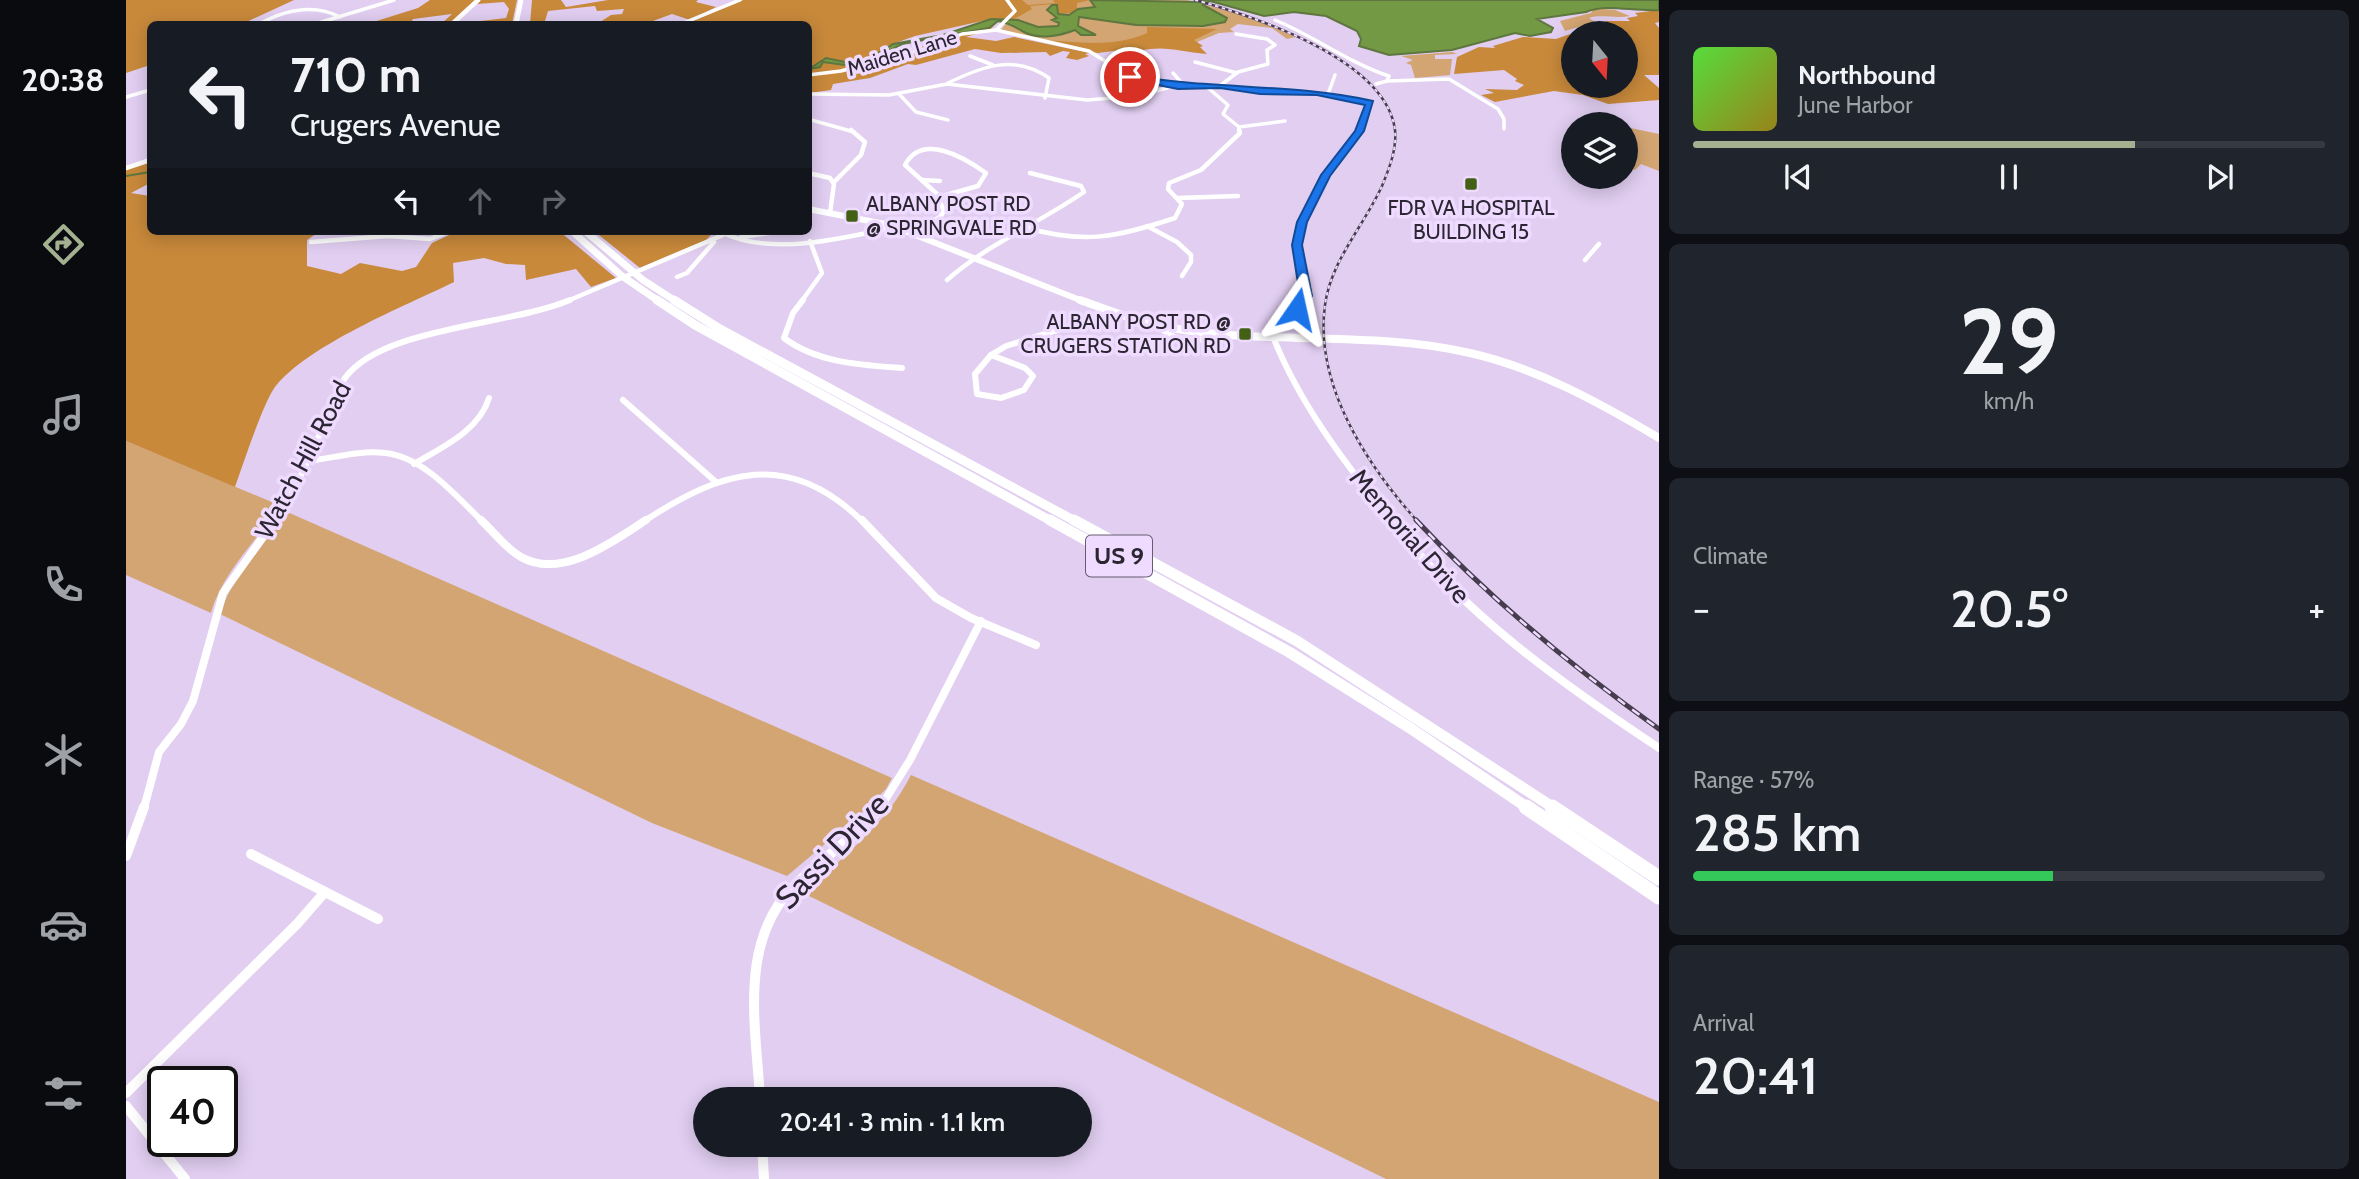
<!DOCTYPE html>
<meta charset="utf-8">
<style>
:root{--surface:#171b24;--page:#20242c;--text:#f1f3f6;--muted:#9ea1a6;--line:#363941;--accent:#a3b190}
body{margin:0;font-family:Cabin,sans-serif;background:var(--page);color:var(--text);height:100vh;display:flex;flex-direction:column;font-size:26px;white-space:nowrap}
*{box-sizing:border-box;margin:0}
p{font-size:23px;color:var(--muted)}
.icon{flex:none;width:38px;height:38px;fill:none;stroke:currentColor;stroke-width:2;stroke-linecap:round;stroke-linejoin:round}
.map{position:relative;flex:1;overflow:hidden}
.side{display:flex;flex-direction:column;gap:10px;padding:10px;background:#0d0f14;width:700px}
.side>*{flex:none}
.top-card{position:absolute;left:21px;top:21px;width:665px;height:214px;border-radius:10px;box-shadow:0 4px 18px #0003;background:#171b24;color:var(--text);overflow:hidden}
.needle{width:46px;rotate:162deg}
.buttons{position:absolute;left:1435px;top:21px;display:grid;gap:14px}
.buttons a{display:grid;place-items:center;width:77px;height:77px;border-radius:50%;background:var(--surface);box-shadow:0 4px 18px #0003;font-size:35px}
.speed{position:absolute;left:21px;top:1066px;display:flex;gap:14px;font-size:35px;font-weight:700;text-align:center}
.speed>*{display:grid;place-content:center;width:91px;height:91px;border-radius:50%;background:var(--surface);box-shadow:0 4px 18px #0003;line-height:1}
.speed .limit{border:4px solid #111;border-radius:10px;background:#fff;color:#111}
.pin{position:absolute;display:grid;place-items:center;width:60px;height:60px;color:#fff;margin:-30px;border:4px solid #fff;border-radius:50%;box-shadow:0 2px 7px #0007}
.me{position:absolute;width:77px;margin:-38px;rotate:11deg;stroke-linejoin:round;filter:drop-shadow(0 0 5px #0008)}
.turn{display:flex;align-items:center;gap:24px;height:147px;padding:0 28px;font-size:32px}
.turn .icon{width:91px;height:91px;stroke-width:2.5}
.turn b{display:block;font-size:49px;line-height:60px}
.lanes{display:flex;align-items:center;height:66px;padding:0 28px;background:#0003;justify-content:center;gap:35px;direction:ltr}
.lanes .off{opacity:.35}
.big{font-size:52px;font-weight:600;line-height:1.1}
.side .widget{flex:1;display:flex;flex-direction:column;justify-content:center;gap:10px;min-width:0;padding:0 24px;border-radius:10px;background:var(--page)}
.side .dial{align-items:center;gap:0}
.dial b{font-size:91px;line-height:1}
.song{display:flex;align-items:center;gap:21px}
.cover{width:84px;height:84px;border-radius:10px;background:linear-gradient(135deg,hsl(110 70% 55%),hsl(50 70% 35%))}
.played{height:7px;border-radius:4px;background:linear-gradient(90deg,var(--accent) 70%,var(--line) 70%)}
.keys{display:flex;justify-content:space-around;direction:ltr}
.heat{display:flex;justify-content:space-between;align-items:center;font-size:38px;direction:ltr}
.charge{height:10px;border-radius:5px;background:linear-gradient(90deg,#34c759 57%,var(--line) 0)}
.trip{position:absolute;left:567px;top:1087px;width:399px;height:70px;border-radius:35px;background:var(--surface);box-shadow:0 4px 18px #0003;font-weight:600;line-height:70px;text-align:center}
main{display:flex;flex:1;min-height:0}
.menu{display:flex;flex-direction:column;width:126px;justify-content:space-around;align-items:center;background:#090b0e;color:var(--muted)}
.menu .icon{width:49px;height:49px}
.menu .active{color:var(--accent)}
.menu b{font-size:32px;color:var(--text)}
.map>svg:first-child{display:block}
</style>
<main>
<nav class="menu">
<b>20:38</b>
<svg class="icon active" aria-label="directions" viewBox="0 0 24 24"><path d="M12 3l9 9-9 9-9-9zM9 14v-3h6M13 9l2 2-2 2"/></svg>
<svg class="icon" aria-label="music" viewBox="0 0 24 24"><path d="M9 18V5l10-2v13"/><circle cx="6" cy="18" r="3"/><circle cx="16" cy="16" r="3"/></svg>
<svg class="icon" aria-label="phone" viewBox="0 0 24 24"><path d="M5 4h4l2 5-3 2q2 4 5 5l2-3 5 2v4C11 20 4 13 5 4z"/></svg>
<svg class="icon" aria-label="climate" viewBox="0 0 24 24"><path d="M12 3v18M4 7l16 10M4 17L20 7"/></svg>
<svg class="icon" aria-label="car" viewBox="0 0 24 24"><path d="M5 17H2v-5l4-1 3-4h7l3 4 3 1v5h-3M9 17h6M6 11h13"/><circle cx="7" cy="17" r="2"/><circle cx="17" cy="17" r="2"/></svg>
<svg class="icon" aria-label="filters" viewBox="0 0 24 24"><path d="M4 7h16M4 17h16"/><circle cx="9" cy="7" r="2"/><circle cx="15" cy="17" r="2"/></svg>
</nav>
<div class="map">
<svg width="1533" height="1179" viewBox="0 0 1533 1179">
<rect width="100%" height="100%" fill="#e1cef1"/>
<!-- green -->
<g fill="#d3a572">
<path d="M882,0H1061L1121,16L1170,37L1161,39L1146,28L1112,24L1104,29L1108,32L1093,33L1071,42L1025,37L971,53L875,30L883,19Z"/>
<path d="M1468,8L1489,10L1504,16C1490,19 1476,14 1463,18L1469,22L1439,31L1434,21L1465,13Z"/>
<path d="M1326,52L1331,54L1309,55V59H1326L1324,75L1289,78L1285,65L1280,63L1287,60L1275,56Z"/>
<path d="M1500,127L1533,134V171L1515,164L1509,170L1500,167V156L1507,154L1500,146Z"/>
<path d="M0,441L153,505C131,542 97,571 85,613L0,575Z"/>
<path d="M159,511L766,778L760,789L738,811L661,876L526,823L94,614C106,574 140,548 159,511Z"/>
<path d="M785,775L1533,1102V1179H1260L679,894C720,852 757,829 785,775Z"/>
</g>
<!-- forest -->
<g fill="#c8893b" fill-rule="evenodd">
<path d="M0,0H168L116,24H24V65L0,73Z"/>
<path d="M304,0H350L324,24H315L326,14L287,19L284,24H287H241L292,8Z"/>
<path d="M355,0H391L386,24H329L380,18L383,9L378,2L351,4Z"/>
<path d="M406,0H435L440,7L482,0H572L570,2L590,7L564,20L546,14L527,21L531,24H439L474,22L485,15L496,14L498,9L471,11L469,6L422,11L419,21L426,24H404Z"/>
<path d="M617,0H896L902,5L929,3L927,0H964L951,3V12L932,14L928,4L904,6L906,9L888,19H865L789,36L761,46L754,52L763,58L872,21L865,29L840,37L870,41L888,37L964,53L959,54L963,56L951,60L940,58L944,52L937,51L924,56L920,52L875,53L849,49L790,65L782,64L744,78L707,84L705,90L683,93L682,24H560Z"/>
<path d="M1533,10V22L1529,23L1533,28V75H1518L1533,88V100L1482,104L1457,95L1428,91L1369,102L1355,95L1368,93L1359,89L1391,90L1398,85L1389,81L1391,79L1378,70L1328,74L1331,57L1353,47L1369,48L1367,46L1397,37L1430,39L1481,21H1504L1501,18L1512,16L1509,13ZM1447,33H1500V57L1508,60L1500,64V86H1447Z"/>
<path d="M1021,27L1091,29L1068,40L1077,46L1074,47L1081,54C1053,52 1040,45 1013,51L1010,54L1024,58V63L1019,64L1018,68L1005,67L1008,76L996,70L999,54L995,50L972,53L917,40C952,42 988,48 1021,33Z"/>
<path d="M24,161V183L5,193L24,196V231H194L181,240V266L215,274L234,263L276,271L290,267L306,243L332,231H433L490,278L465,287L450,269L400,280L399,265L380,264L358,258L327,263L328,282C279,306 182,345 149,387C137,403 117,465 109,487L0,441V169Z"/>
<path d="M468,231H588V232L580,240L514,268Z"/>
</g>
<!-- water -->
<path fill="#749944" stroke="#5e763f" stroke-width="2" d="M964,0L1071,2L1077,0H1533V10C1508,12 1480,3 1460,12L1411,19L1427,28L1425,32L1404,36L1389,33L1326,50L1263,55L1233,46L1235,39L1231,31L1200,16L1168,12L1138,16L1084,1L1077,5L1101,18L1099,22L1077,26L1010,25L953,17L952,26L970,35H955L949,30C934,36 913,40 898,32C888,27 884,23 872,21L863,28L776,44L745,61L719,65L697,62L694,67L683,69L700,58L719,62L741,60L767,44L817,35L865,19L892,20L912,27L932,26L933,23L926,20L931,18L921,10L926,5H931L932,14L943,15L952,9L969,7Z"/>
<g fill="none" stroke-linecap="round" stroke-linejoin="round">
<!-- stream -->
<path stroke="#5e763f" stroke-width="2" d="M0,176L24,172"/>
<!-- minor-far4 -->
<g stroke="#fff" stroke-width="3.5">
<path d="M1149,20C1188,36 1223,63 1263,76L1261,81L1250,84"/>
<path d="M133,24C159,10 187,3 214,17"/>
<path d="M189,24L268,0"/>
<path d="M555,24L614,0"/>
<path d="M870,30L889,11L881,0"/>
<path d="M844,56L867,65"/>
<path d="M1069,62L1111,73"/>
<path d="M1047,73L1054,81V87"/>
<path d="M682,75L715,71L802,48L836,34L870,30L963,51L1004,77L1020,82L1057,87L1094,86L1191,93L1243,103L1234,132"/>
<path d="M1261,81L1323,79L1372,109L1378,119V129"/>
<path d="M822,83C857,66 889,54 923,78L919,98"/>
<path d="M1095,85L1112,72L1142,64L1141,50L1149,45L1141,39L1110,34"/>
<path d="M1081,87L1102,105L1097,114L1113,127L1114,132"/>
<path d="M682,94L763,95L821,84L961,100L1012,96L1048,86"/>
<path d="M773,94L790,112L822,120"/>
<path d="M1202,94L1209,75"/>
<path d="M0,97L24,90"/>
<path d="M682,119L728,132"/>
<path d="M1113,127L1159,121"/>
</g>
<!-- minor-far3 -->
<g stroke="#fff" stroke-width="4.5">
<path d="M0,168L24,160"/>
<path d="M682,173L704,178L708,184L704,213"/>
<path d="M796,180L814,181"/>
<path d="M708,182L735,155L739,142L725,130"/>
<path d="M1052,198L1112,196"/>
<path d="M1021,226L1051,242L1065,255V262L1056,276"/>
<path d="M898,227C958,245 991,237 1049,218L1056,204L1042,189L1043,183L1075,170L1114,133L1113,130"/>
<path d="M595,232C645,257 717,238 769,227"/>
<path d="M786,233L814,217L818,211L811,194L779,165C796,132 839,158 860,173L852,186L813,197"/>
<path d="M615,237L656,231"/>
<path d="M185,242L262,236L304,239L325,231"/>
<path d="M1459,260L1473,244"/>
<path d="M551,277L561,273L588,242"/>
<path d="M821,280C862,244 913,223 958,192L955,186L904,173"/>
<path d="M439,302L597,235"/>
<path d="M675,302L696,273L684,241"/>
<path d="M1176,302L1180,296C1177,280 1170,259 1172,242C1177,197 1213,167 1235,130"/>
</g>
<!-- minor-far2 -->
<g stroke="#fff" stroke-width="6">
<path d="M677,300L667,313L658,338C691,363 736,365 776,368"/>
<path d="M1177,300L1171,309L1144,329C1171,401 1218,462 1266,522"/>
<path d="M1031,325C1049,343 1073,343 1096,334"/>
<path d="M865,355L899,368L907,376L898,390L875,398L851,394L849,374Z"/>
<path d="M865,355L880,346L987,313"/>
<path d="M497,400L590,482"/>
<path d="M182,461C207,458 234,450 259,453C298,457 330,496 357,522"/>
<path d="M288,464C316,447 353,431 363,398"/>
<path d="M148,522C169,492 184,456 199,422C205,408 210,390 219,378C256,327 382,326 444,300"/>
<path d="M517,522C595,470 663,448 737,522"/>
</g>
<!-- minor-far1 -->
<g stroke="#fff" stroke-width="8">
<path d="M355,520C368,532 380,549 395,557C435,580 487,542 520,520"/>
<path d="M736,520L810,598L845,618L910,645"/>
<path d="M1264,520C1340,615 1433,682 1533,748"/>
<path d="M18,808L33,752L55,724L67,701L97,593L149,520"/>
<path d="M754,808L784,760L855,621"/>
</g>
<!-- minor -->
<g stroke="#fff" stroke-width="10">
<path d="M125,854L252,919"/>
<path d="M0,856L18,807"/>
<path d="M0,1093L171,924L199,892"/>
<path d="M634,1099C630,1025 611,938 672,882C699,856 731,836 755,807"/>
<path d="M0,1106L59,1179"/>
<path d="M636,1144L638,1179"/>
</g>
<!-- major-far2 -->
<path stroke="#fff" stroke-width="4.5" d="M326,24L352,0"/>
<!-- major-far1 -->
<path stroke="#fff" stroke-width="6" d="M682,209L764,225L959,302"/>
<!-- major -->
<path stroke="#fff" stroke-width="8" d="M954,300C979,309 1004,319 1030,325C1133,347 1242,329 1344,353C1411,368 1474,403 1533,438"/>
<!-- highway-far4 -->
<path stroke="#fff" stroke-width="5" d="M390,24L395,0"/>
<!-- highway-far3 -->
<g stroke="#fff" stroke-width="7">
<path d="M446,231L496,276L534,302"/>
<path d="M459,231L517,280L551,302"/>
</g>
<!-- highway-far2 -->
<g stroke="#fff" stroke-width="9">
<path d="M531,300L569,325L927,522"/>
<path d="M548,300L594,329L951,522"/>
</g>
<!-- highway-far1 -->
<g stroke="#fff" stroke-width="11">
<path d="M924,520L1163,652L1284,728L1402,808"/>
<path d="M948,520L1171,641L1428,808"/>
</g>
<!-- highway -->
<g stroke="#fff" stroke-width="15">
<path d="M1400,807L1533,897"/>
<path d="M1426,807L1533,878"/>
</g>
<!-- rail-far1 casing -->
<g stroke="#463d4e" stroke-width="2.5">
<path id="rail-far1" d="M1069,0C1127,16 1260,59 1269,130C1271,149 1263,169 1256,186C1238,226 1205,260 1199,305C1188,385 1241,465 1292,522"/>
</g>
<!-- rail casing -->
<g stroke="#463d4e" stroke-width="5">
<path id="rail" d="M1290,520C1364,599 1445,666 1533,729"/>
</g>
<!-- rail-far1 -->
<use href="#rail-far1" stroke="#eedbff" stroke-width="2" stroke-dasharray="3.5" stroke-linecap="butt"/>
<!-- rail -->
<use href="#rail" stroke="#eedbff" stroke-width="2.5" stroke-dasharray="9" stroke-linecap="butt"/>
</g>
<!-- route -->
<path fill="#1a73e8" stroke="#114b97" stroke-width="2" d="M1004,75C1085,90 1167,83 1247,101L1238,131L1204,176L1181,222L1176,245L1186,296L1175,312L1165,309L1174,296L1166,245L1171,222L1195,175L1229,131L1239,105L1191,95L1134,94L1094,88L1052,89L1001,79Z"/>
<!-- markers -->
<g fill="#436114" stroke="#eedbff" stroke-width="2.5">
<rect x="1338" y="177" width="14" height="14" rx="3.5"/>
<rect x="719" y="209" width="14" height="14" rx="3.5"/>
<rect x="1112" y="327" width="14" height="14" rx="3.5"/>
</g>
<g text-anchor="middle" stroke-width="7" stroke-linejoin="round" paint-order="stroke">
<!-- far-street labels -->
<g font-size="21" fill="#2c2532" stroke="#eedbff">
<text transform="translate(776 53) rotate(-17)" y="7">Maiden Lane</text>
</g>
<!-- far-poi labels -->
<g font-size="21" fill="#2c2532" stroke="#eedbff" text-anchor="start">
<text x="740" y="211">ALBANY POST RD<tspan x="740" dy="24">@ SPRINGVALE RD</tspan></text>
<text x="1345" y="215" text-anchor="middle">FDR VA HOSPITAL<tspan x="1345" dy="24">BUILDING 15</tspan></text>
<text x="1105" y="329" text-anchor="end">ALBANY POST RD @<tspan x="1105" dy="24">CRUGERS STATION RD</tspan></text>
</g>
<!-- shield labels -->
<rect fill="#eedbff" stroke="#665c70" stroke-width="2" x="960" y="535.5" width="66" height="41" rx="5"/>
<g font-size="24" font-weight="bold" fill="#2c2532">
<text x="993" y="564">US 9</text>
</g>
<!-- street labels -->
<g font-size="26" fill="#2c2532" stroke="#eedbff">
<text transform="translate(177 460) rotate(-62)" y="9">Watch Hill Road</text>
<text transform="translate(1284 536) rotate(49)" y="9">Memorial Drive</text>
</g>
<!-- near-street labels -->
<g font-size="32" fill="#2c2532" stroke="#eedbff">
<text transform="translate(706 851) rotate(-46)" y="11">Sassi Drive</text>
</g>
</g>
</svg>
<div class="buttons">
<a><svg class="needle" viewBox="-14 -14 28 28"><path d="M0-13l5 13h-10z" fill="#e53935"/><path d="M0 13l5-13h-10z" fill="#9ea1a6"/></svg></a>
<a><svg class="icon" aria-label="layers" viewBox="0 0 24 24"><path d="M12 4l9 5-9 5-9-5zM3 14l9 5 9-5"/></svg></a>
</div>
<div class="speed"><div class="limit">40</div></div>
<div class="pin" style="left:1004px;top:77px;background:#d93025"><svg class="icon" aria-label="arrive" viewBox="0 0 24 24"><path d="M6 21V4h12l-3 4 3 4H6"/></svg></div>
<svg class="me" style="left:1171px;top:309px" viewBox="-20 -20 40 40"><path d="M0-17L14 15 0 8-14 15z" fill="#1a73e8" stroke="#fff" stroke-width="4"/></svg>
<div class="trip">20:41 · 3 min · 1.1 km</div>
<div class="top-card">
<div class="turn"><svg class="icon" aria-label="left" viewBox="0 0 24 24"><path d="M17 20v-9H6M10 6l-5 5 5 5"/></svg><div><b>710 m</b>Crugers Avenue</div></div>
<div class="lanes"><svg class="icon" aria-label="left" viewBox="0 0 24 24"><path d="M17 20v-9H6M10 6l-5 5 5 5"/></svg><svg class="icon off" aria-label="ahead" viewBox="0 0 24 24"><path d="M12 20V5M6 11l6-6 6 6"/></svg><svg class="icon off" aria-label="right" viewBox="0 0 24 24"><path d="M7 20v-9h11M14 6l5 5-5 5"/></svg></div>
</div>
</div>
<section class="side">
<div class="widget">
<div class="song"><i class="cover"></i><div><b>Northbound</b><p>June Harbor</p></div></div>
<div class="played"></div>
<div class="keys"><svg class="icon" aria-label="previous" viewBox="0 0 24 24"><path d="M18 5L8 12l10 7zM5 5v14"/></svg><svg class="icon" aria-label="pause" viewBox="0 0 24 24"><path d="M8 5v14M16 5v14"/></svg><svg class="icon" aria-label="next" viewBox="0 0 24 24"><path d="M6 5l10 7-10 7zM19 5v14"/></svg></div>
</div>
<div class="widget dial"><b>29</b><p>km/h</p></div>
<div class="widget"><p>Climate</p>
<div class="heat"><a>−</a><b class="big">20.5°</b><a>+</a></div>
</div>
<div class="widget"><p>Range · 57%</p><b class="big">285 km</b><div class="charge"></div></div>
<div class="widget"><p>Arrival</p><b class="big">20:41</b></div>
</section>
</main>
